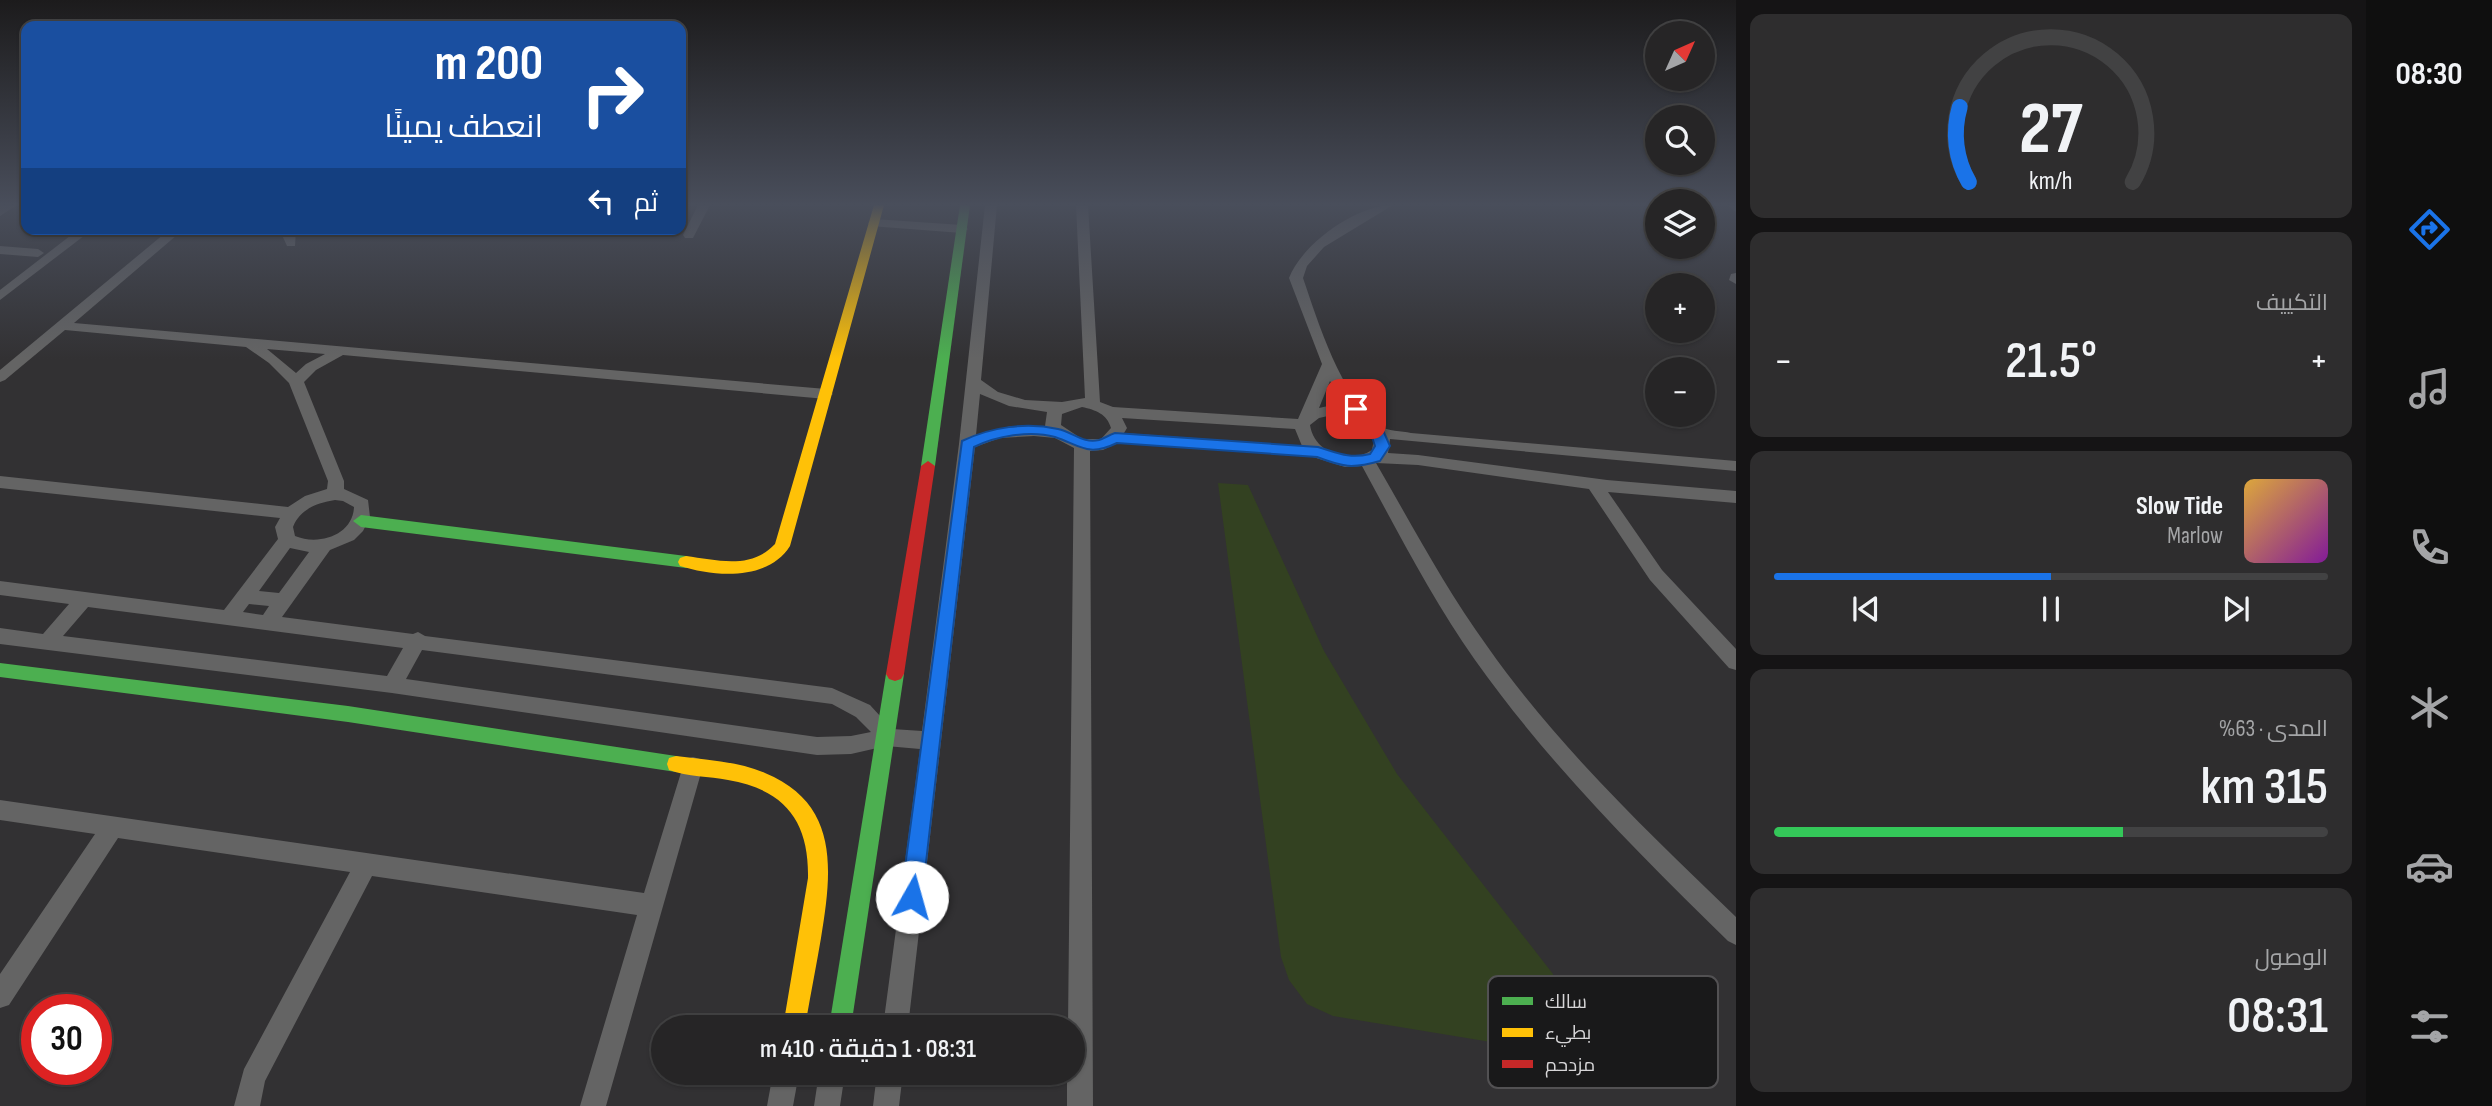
<!DOCTYPE html>
<html lang="ar">
<meta charset="utf-8">
<style>
:root{--surface:#262526;--page:#2e2d2e;--text:#f1f3f6;--muted:#a4a5a7;--line:#424243;--accent:#1a73e8}
body{margin:0;font-family:"Sofia Sans Condensed",Cairo,sans-serif;background:var(--page);color:var(--text);direction:rtl;height:100vh;display:flex;flex-direction:column;font-size:26px;white-space:nowrap}
*{box-sizing:border-box;margin:0}
p{font-size:23px;color:var(--muted)}
.icon{flex:none;width:38px;height:38px;fill:none;stroke:currentColor;stroke-width:2;stroke-linecap:round;stroke-linejoin:round}
.map{position:relative;flex:1;overflow:hidden;direction:ltr}
.panel{display:flex;flex-direction:column;gap:14px;padding:14px;background:#151415;width:630px}
.panel>*{flex:none}
.guide{position:absolute;left:21px;top:21px;width:665px;height:214px;border-radius:14px;box-shadow:0 2px 5px #0004,0 0 0 2px var(--line);direction:rtl;background:#1a4fa0;color:#fff;overflow:hidden}
.needle{width:46px;rotate:45deg}
.buttons{position:absolute;left:1645px;top:21px;display:grid;gap:14px}
.buttons a{display:grid;place-items:center;width:70px;height:70px;border-radius:50%;background:var(--surface);box-shadow:0 2px 5px #0004,0 0 0 2px var(--line);font-size:35px}
.speed{position:absolute;left:21px;top:994px;display:flex;gap:14px;font-size:35px;font-weight:700;text-align:center}
.speed>*{display:grid;place-content:center;width:91px;height:91px;border-radius:50%;background:var(--surface);box-shadow:0 2px 5px #0004,0 0 0 2px var(--line);line-height:1}
.speed .limit{border:10px solid #d22;background:#fff;color:#111}
.pin{position:absolute;display:grid;place-items:center;width:60px;height:60px;color:#fff;margin:-30px;border-radius:14px;box-shadow:0 4px 10px #0006}
.me{position:absolute;width:77px;margin:-38px;rotate:7deg;stroke-linejoin:round;filter:drop-shadow(0 0 5px #0008)}
.turn{display:flex;align-items:center;gap:24px;height:147px;padding:0 28px;font-size:32px}
.turn .icon{width:91px;height:91px;stroke-width:2.5}
.turn b{display:block;font-size:49px;line-height:60px}
.then{display:flex;align-items:center;height:66px;padding:0 28px;background:#0003;gap:14px;font-size:26px}
.big{font-size:52px;font-weight:600;line-height:1.1}
.panel .card{flex:1;display:flex;flex-direction:column;justify-content:center;gap:10px;min-width:0;padding:0 24px;border-radius:14px;background:var(--page)}
.panel .dial{align-items:center;gap:0}
.dial svg{height:182px;overflow:visible;fill:none;stroke:var(--line);stroke-width:7;stroke-linecap:round;text-anchor:middle}
.dial text{fill:var(--text);stroke:none}
.song{display:flex;align-items:center;gap:21px}
.cover{width:84px;height:84px;border-radius:10px;background:linear-gradient(135deg,hsl(40 70% 55%),hsl(290 70% 35%))}
.played{height:7px;border-radius:4px;background:linear-gradient(90deg,var(--accent) 50%,var(--line) 50%)}
.keys{display:flex;justify-content:space-around;direction:ltr}
.heat{display:flex;justify-content:space-between;align-items:center;font-size:38px;direction:ltr}
.charge{height:10px;border-radius:5px;background:linear-gradient(90deg,#34c759 63%,var(--line) 0)}
.trip{position:absolute;left:651px;top:1015px;width:434px;height:70px;border-radius:35px;background:var(--surface);box-shadow:0 2px 5px #0004,0 0 0 2px var(--line);font-weight:600;line-height:70px;text-align:center;direction:rtl}
main{display:flex;flex:1;min-height:0}
.menu{display:flex;flex-direction:column;width:126px;justify-content:space-around;align-items:center;background:#0f0f0f;color:var(--muted)}
.menu .icon{width:49px;height:49px}
.menu .on{color:var(--accent)}
.menu b{font-size:32px;color:var(--text)}
.map>svg:first-child{display:block}
</style>
<main>
<nav class="menu">
<b>08:30</b>
<svg class="icon on" aria-label="directions" viewBox="0 0 24 24"><path d="M12 3l9 9-9 9-9-9zM9 14v-3h6M13 9l2 2-2 2"/></svg>
<svg class="icon" aria-label="music" viewBox="0 0 24 24"><path d="M9 18V5l10-2v13"/><circle cx="6" cy="18" r="3"/><circle cx="16" cy="16" r="3"/></svg>
<svg class="icon" aria-label="phone" viewBox="0 0 24 24"><path d="M5 4h4l2 5-3 2q2 4 5 5l2-3 5 2v4C11 20 4 13 5 4z"/></svg>
<svg class="icon" aria-label="climate" viewBox="0 0 24 24"><path d="M12 3v18M4 7l16 10M4 17L20 7"/></svg>
<svg class="icon" aria-label="car" viewBox="0 0 24 24"><path d="M5 17H2v-5l4-1 3-4h7l3 4 3 1v5h-3M9 17h6M6 11h13"/><circle cx="7" cy="17" r="2"/><circle cx="17" cy="17" r="2"/></svg>
<svg class="icon" aria-label="filters" viewBox="0 0 24 24"><path d="M4 7h16M4 17h16"/><circle cx="9" cy="7" r="2"/><circle cx="15" cy="17" r="2"/></svg>
</nav>
<section class="panel">
<div class="card dial"><svg viewBox="0 0 100 80">
<path d="M14 69A42 42 0 1 1 86 69"/>
<path d="M14 69A42 42 0 0 1 10 36" stroke="#1a73e8"/>
<text x="50" y="56" font-size="32" font-weight="700">27</text>
<text x="50" y="72" font-size="11">km/h</text>
</svg></div>
<div class="card"><p>التكييف</p>
<div class="heat"><a>−</a><b class="big">21.5°</b><a>+</a></div>
</div>
<div class="card">
<div class="song"><i class="cover"></i><div><b>Slow Tide</b><p>Marlow</p></div></div>
<div class="played"></div>
<div class="keys"><svg class="icon" aria-label="previous" viewBox="0 0 24 24"><path d="M18 5L8 12l10 7zM5 5v14"/></svg><svg class="icon" aria-label="pause" viewBox="0 0 24 24"><path d="M8 5v14M16 5v14"/></svg><svg class="icon" aria-label="next" viewBox="0 0 24 24"><path d="M6 5l10 7-10 7zM19 5v14"/></svg></div>
</div>
<div class="card"><p>المدى · 63%</p><b class="big">315 km</b><div class="charge"></div></div>
<div class="card"><p>الوصول</p><b class="big">08:31</b></div>
</section>
<div class="map">
<svg width="1736" height="1106" viewBox="0 0 1736 1106">
<rect width="100%" height="100%" fill="#323133"/>
<!-- green -->
<path fill="#334121" d="M1218,483L1248,485L1324,651L1397,774L1553,974L1554,1006L1545,1024L1532,1040L1503,1044L1333,1016L1307,1004L1289,980L1281,957Z"/>
<g fill="none" stroke-linecap="round" stroke-linejoin="round">
<!-- street -->
<g fill="#646464" fill-rule="evenodd">
<path d="M3,205H17L0,216V207Z"/>
<path d="M698,205H710L693,238H685L683,235Z"/>
<path d="M985,205H997L981,380L998,392L1025,400L1062,402L1085,398L1076,205H1088L1100,402L1113,407L1298,419L1322,364L1289,278C1302,244 1356,205 1393,205L1324,247L1307,266L1303,278C1318,322 1341,397 1380,426C1387,431 1402,431 1411,433L1736,461V471L1390,439L1388,453L1418,455L1607,480L1736,491V503L1608,492L1662,570L1736,649V670L1729,668L1650,580L1589,489L1418,465L1376,463C1412,525 1445,588 1487,646C1557,746 1648,832 1736,917V945L1728,941C1638,853 1548,763 1475,660C1432,599 1398,532 1362,466L1345,467L1313,457L1117,443L1103,450L1090,451L1093,1106H1067V1073H1073V1027H1068L1074,448L1055,438L1034,436L1000,438L975,447L908,1027H883L920,749L886,746L851,754L817,755L392,693L0,644V628L43,634L69,604L0,595V581L224,610L278,539L275,527L280,518L0,488V476L288,507L305,496L327,489L328,481L289,383L269,363L246,347L65,330L5,380L0,382V370L170,229H184L74,323L826,389L833,394L826,399L343,355L316,370L304,382L344,481V489L368,500L370,517L363,531L354,540L330,550L282,617L413,634L418,632L425,636L832,688L870,705L892,729L922,731L959,444ZM267,349L325,354L306,364L296,373ZM1330,381L1349,410L1328,406L1319,408ZM980,394L1009,406L1047,412L1045,426H1011L976,435ZM1082,407C1096,410 1107,414 1111,428L1101,439H1082L1061,425L1062,414ZM1328,416C1347,418 1362,424 1374,439L1372,450C1349,465 1314,453 1310,425L1319,418ZM1122,418L1295,429L1302,446L1124,433L1127,428ZM335,500L343,501L354,507C353,535 319,546 295,536L293,527C300,509 317,503 335,500ZM290,548L309,552L279,593L259,591ZM249,604L269,606L263,615L243,612ZM88,607L403,648L387,676L63,636ZM422,650L832,704L856,717L871,732L851,736L817,737L406,679Z"/>
<path d="M1727,205H1736V212Z"/>
<path d="M874,219L962,225L968,229L962,233L870,226L868,223Z"/>
<path d="M79,229H93L0,300V290Z"/>
<path d="M284,229H296L295,246H287L282,235Z"/>
<path d="M0,246L38,249L44,253L38,257L0,254Z"/>
<path d="M1736,273V284L1729,280L1731,274Z"/>
<path d="M693,757L700,759L703,766L606,1106H580L637,915L372,876L265,1081L260,1106H234L244,1069L350,872L118,838L9,1005L0,1008V974L95,834L0,820V800L644,893L683,766L686,759Z"/>
<path d="M773,1073H799L793,1106H767Z"/>
<path d="M819,1073H845L840,1106H814Z"/>
<path d="M877,1073H903L899,1106H873Z"/>
</g>
<!-- fast -->
<g fill="#4caf50" fill-rule="evenodd">
<path d="M960,205H970L935,466L928,471L921,466Z"/>
<path d="M361,515L686,556L692,558L694,562L692,566L686,568L361,527L353,521Z"/>
<path d="M0,663L348,706L676,756L683,758L685,764L683,770L676,772L348,722L0,677Z"/>
<path d="M895,667L901,669L904,674L851,1027H829L886,674L889,669Z"/>
</g>
<!-- slow -->
<g fill="#ffc107" fill-rule="evenodd">
<path d="M874,205H884L790,546C768,581 715,577 680,566L678,562L680,558L686,556C717,560 751,570 775,544Z"/>
<path d="M676,756C706,760 737,761 765,773C840,804 832,871 821,938C816,968 810,997 805,1027H783L808,878C809,822 786,790 728,780C709,776 688,777 669,770L667,764L669,758Z"/>
</g>
<!-- jam -->
<path fill="#c62828" fill-rule="evenodd" d="M928,461L935,466L904,674L901,679L895,681L889,679L886,674L921,466Z"/>
</g>
<!-- sky -->
<linearGradient id="sky" x2="0" y2="1"><stop stop-color="#1c1b1c"/><stop offset="0.57" stop-color="#494e5b"/><stop offset="1" stop-color="#494e5b" stop-opacity="0"/></linearGradient>
<rect width="1736" height="359" fill="url(#sky)"/>
<!-- route -->
<path fill="#1a73e8" stroke="#114b97" stroke-width="2" d="M1356,405L1361,406L1382,428L1390,446L1380,461C1352,469 1343,467 1317,457L1117,443C1088,457 1081,446 1055,437C1030,430 996,436 974,447L922,897L919,905L912,908L904,905L901,897L962,441C991,427 1026,422 1058,429C1073,432 1083,444 1099,440C1105,438 1109,435 1115,433L1318,447C1338,453 1349,459 1370,454L1375,446L1371,434L1349,409Z"/>
<!-- legend -->
<rect x="1488" y="976" width="230" height="112" rx="10" fill="#19191a" stroke="#525153" stroke-width="2"/>
<rect x="1502" y="997" width="31" height="8" fill="#4caf50"/>
<rect x="1502" y="1028" width="31" height="9" fill="#ffc107"/>
<rect x="1502" y="1060" width="31" height="8" fill="#c62828"/>
<g font-size="19" fill="#d6d5d7">
<text x="1545" y="1008">سالك</text>
<text x="1545" y="1039">بطيء</text>
<text x="1545" y="1071">مزدحم</text>
</g>
</svg>
<div class="buttons">
<a><svg class="needle" viewBox="-14 -14 28 28"><path d="M0-13l5 13h-10z" fill="#e53935"/><path d="M0 13l5-13h-10z" fill="#a4a5a7"/></svg></a>
<a><svg class="icon" aria-label="search" viewBox="0 0 24 24"><circle cx="10" cy="10" r="6"/><path d="M15 15l6 6"/></svg></a>
<a><svg class="icon" aria-label="layers" viewBox="0 0 24 24"><path d="M12 4l9 5-9 5-9-5zM3 14l9 5 9-5"/></svg></a>
<a>+</a>
<a>−</a>
</div>
<div class="speed"><div class="limit">30</div></div>
<div class="pin" style="left:1356px;top:409px;background:#d93025"><svg class="icon" aria-label="arrive" viewBox="0 0 24 24"><path d="M6 21V4h12l-3 4 3 4H6"/></svg></div>
<svg class="me" style="left:912px;top:897px" viewBox="-20 -20 40 40"><circle r="19" fill="#fff"/><path d="M0-13L10 11 0 6-10 11z" fill="#1a73e8"/></svg>
<div class="trip">08:31 · 1 دقيقة · 410 m</div>
<div class="guide">
<div class="turn"><svg class="icon" aria-label="right" viewBox="0 0 24 24"><path d="M7 20v-9h11M14 6l5 5-5 5"/></svg><div><b>200 m</b>انعطف يمينًا</div></div>
<div class="then">ثم<svg class="icon" aria-label="left" viewBox="0 0 24 24"><path d="M17 20v-9H6M10 6l-5 5 5 5"/></svg></div>
</div>
</div>
</main>
